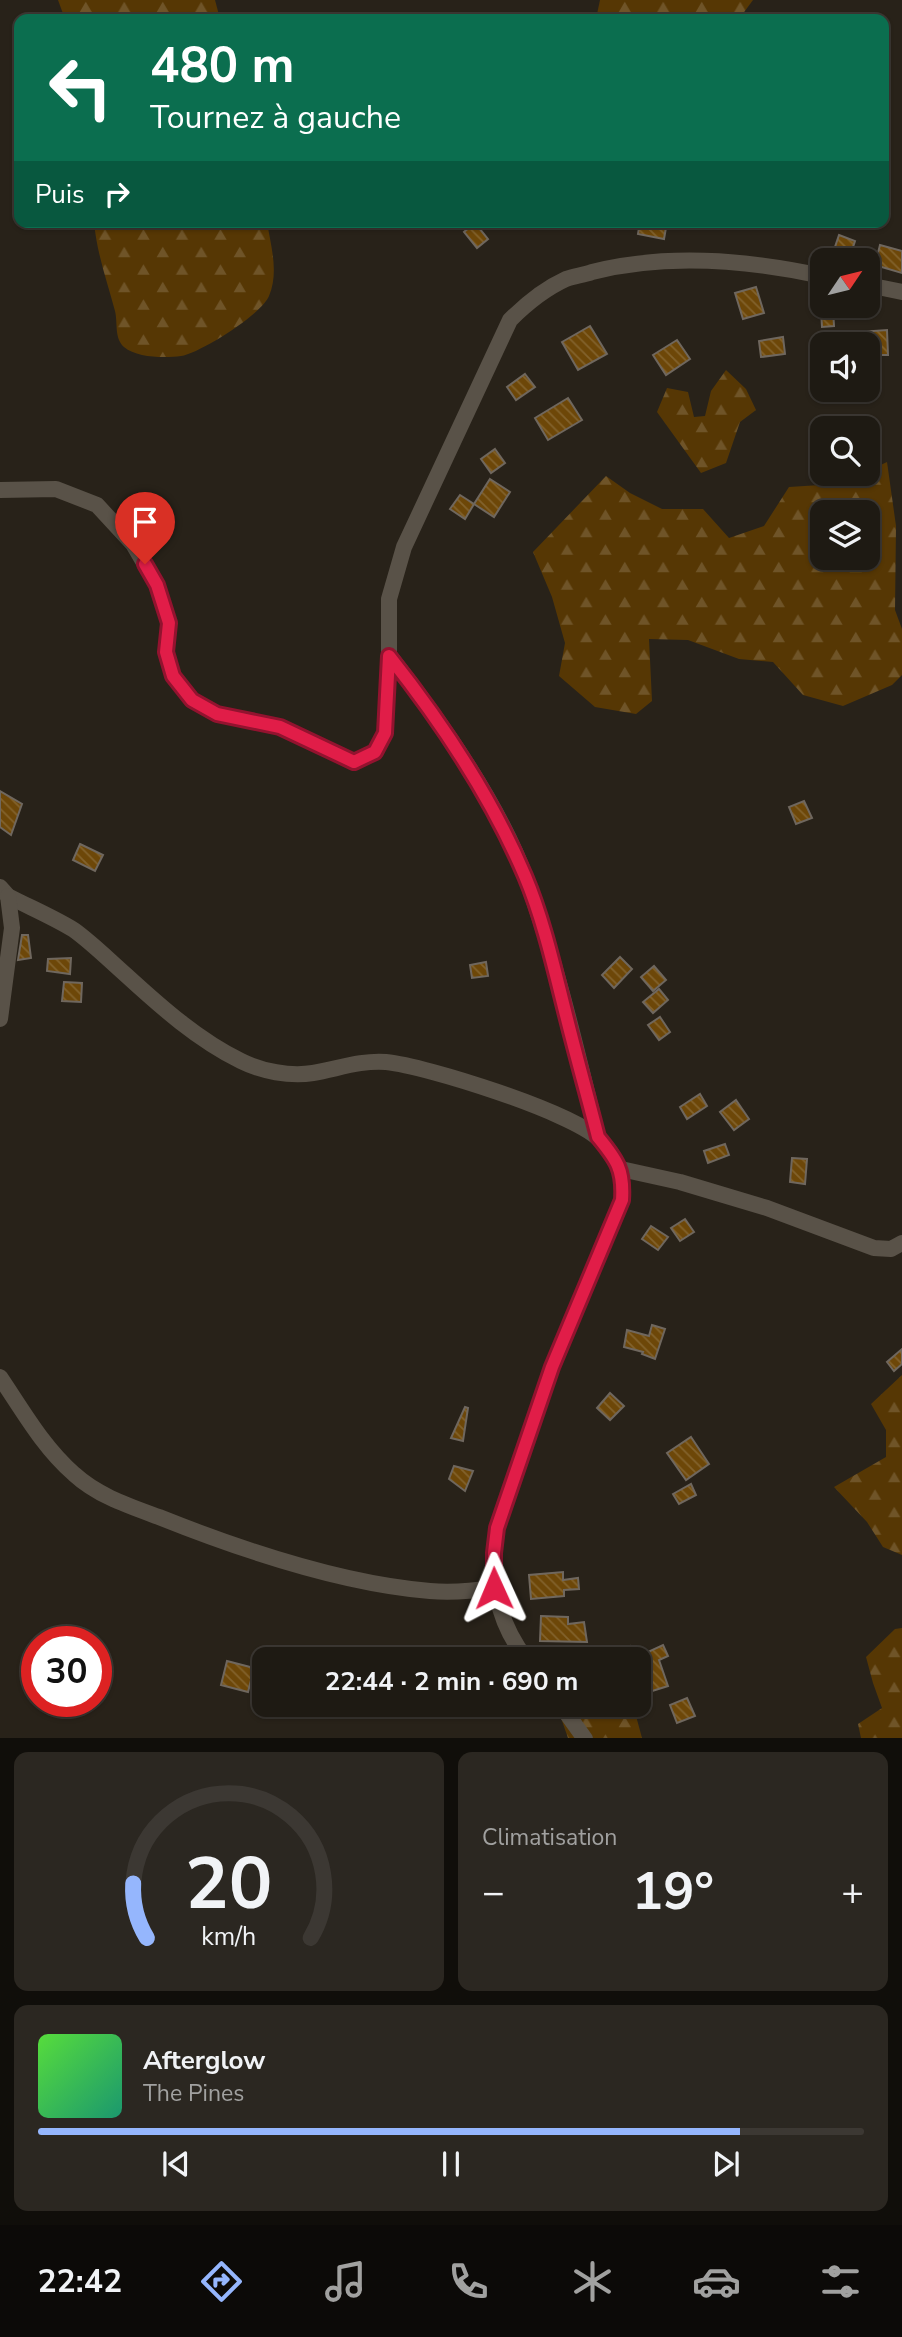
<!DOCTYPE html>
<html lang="fr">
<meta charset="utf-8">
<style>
:root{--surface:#1e1a13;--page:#2b2721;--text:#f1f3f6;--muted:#a1a1a0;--line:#3c3833;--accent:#95b6fd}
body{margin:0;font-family:"Nunito Sans",sans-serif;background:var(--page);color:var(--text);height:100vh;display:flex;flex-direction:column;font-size:26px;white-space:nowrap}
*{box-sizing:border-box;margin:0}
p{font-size:23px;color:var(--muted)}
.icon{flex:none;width:38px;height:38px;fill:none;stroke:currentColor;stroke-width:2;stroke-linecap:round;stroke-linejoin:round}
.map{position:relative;height:1738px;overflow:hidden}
.sheet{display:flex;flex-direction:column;gap:14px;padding:14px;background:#100e0a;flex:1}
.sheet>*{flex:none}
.top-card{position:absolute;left:14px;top:14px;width:875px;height:214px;border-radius:14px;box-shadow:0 2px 5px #0004,0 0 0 2px var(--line);background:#0b6e4f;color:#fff;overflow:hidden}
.needle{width:46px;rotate:55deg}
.tools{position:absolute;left:810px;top:248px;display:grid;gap:14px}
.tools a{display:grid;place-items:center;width:70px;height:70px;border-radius:14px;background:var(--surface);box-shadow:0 2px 5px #0004,0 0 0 2px var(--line);font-size:35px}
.speed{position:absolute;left:21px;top:1626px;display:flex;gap:14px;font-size:35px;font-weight:700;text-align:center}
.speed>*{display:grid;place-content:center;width:91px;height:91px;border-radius:50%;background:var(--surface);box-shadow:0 2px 5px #0004,0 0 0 2px var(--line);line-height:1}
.speed .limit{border:10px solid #d22;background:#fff;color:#111}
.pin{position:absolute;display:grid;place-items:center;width:60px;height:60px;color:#fff;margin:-72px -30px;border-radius:50% 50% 50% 0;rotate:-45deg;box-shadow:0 0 7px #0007}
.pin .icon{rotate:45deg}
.me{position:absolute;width:77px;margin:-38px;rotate:359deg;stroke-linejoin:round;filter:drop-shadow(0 0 5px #0008)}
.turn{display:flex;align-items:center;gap:24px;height:147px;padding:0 21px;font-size:32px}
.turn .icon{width:91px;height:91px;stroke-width:2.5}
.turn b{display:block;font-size:49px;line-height:60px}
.then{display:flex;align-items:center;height:66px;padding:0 21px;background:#0003;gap:14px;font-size:26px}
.big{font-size:52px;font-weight:700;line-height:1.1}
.sheet .card{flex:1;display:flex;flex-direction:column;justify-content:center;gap:10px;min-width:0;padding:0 24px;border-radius:14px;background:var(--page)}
.sheet .dial{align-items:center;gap:0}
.dial svg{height:182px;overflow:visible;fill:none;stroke:var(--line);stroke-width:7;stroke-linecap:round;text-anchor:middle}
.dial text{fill:var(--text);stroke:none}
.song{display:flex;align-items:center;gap:21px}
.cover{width:84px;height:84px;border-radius:10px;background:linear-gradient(135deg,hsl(110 70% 55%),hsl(160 70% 35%))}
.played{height:7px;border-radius:4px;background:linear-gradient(90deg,var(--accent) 85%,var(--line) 85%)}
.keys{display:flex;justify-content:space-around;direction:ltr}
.heat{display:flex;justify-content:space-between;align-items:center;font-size:38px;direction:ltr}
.sheet .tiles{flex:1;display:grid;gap:14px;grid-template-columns:1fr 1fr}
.card:last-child{grid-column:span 2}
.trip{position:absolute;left:252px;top:1647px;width:399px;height:70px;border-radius:14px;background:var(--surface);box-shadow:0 2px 5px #0004,0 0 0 2px var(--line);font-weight:700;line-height:70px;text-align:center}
.tabs{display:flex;height:112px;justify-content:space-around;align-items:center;background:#0c0a08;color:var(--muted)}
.tabs .icon{width:49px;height:49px}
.tabs .current{color:var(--accent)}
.tabs b{font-size:32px;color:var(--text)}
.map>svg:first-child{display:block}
</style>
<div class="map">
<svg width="902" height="1739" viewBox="0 0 902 1739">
<defs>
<pattern id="forest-firs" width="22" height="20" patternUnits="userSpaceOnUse" patternTransform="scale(1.75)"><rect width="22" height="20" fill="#563704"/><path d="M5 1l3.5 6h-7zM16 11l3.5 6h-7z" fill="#6f5428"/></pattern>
<pattern id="building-back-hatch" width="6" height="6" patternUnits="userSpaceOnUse" patternTransform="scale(1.75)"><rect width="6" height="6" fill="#6d4708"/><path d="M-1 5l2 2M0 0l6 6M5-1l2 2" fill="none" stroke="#82622c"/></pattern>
</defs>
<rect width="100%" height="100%" fill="#282219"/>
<!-- forest -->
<g fill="url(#forest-firs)" fill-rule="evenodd">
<path d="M58,0H215L220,19H65Z"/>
<path d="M600,0H753L739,19H596Z"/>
<path d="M94,222H267C271,247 279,272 269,296C262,314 200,353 181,356C165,358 137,358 124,347C114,338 118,323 115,311C107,281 97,254 94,222Z"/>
<path d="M726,370L746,389L756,410L740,422L726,463L701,473L657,412L667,388L688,392L694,417L705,416L711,391Z"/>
<path d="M887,462L896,526L895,610L902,629V675L892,685L843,706L803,695L773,662L739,659L688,640L649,639L652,701L636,714L595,707L559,676L565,643L552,597L533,552L606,476L630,493L662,509H703L729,538L764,526L789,487L836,484L860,474H868V471ZM822,513H868V558H822Z"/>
<path d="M902,1375V1555L883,1547L867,1522L834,1487L886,1457V1430L871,1404Z"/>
<path d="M902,1628V1738H861L858,1724L882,1708L873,1683L866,1657L895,1629Z"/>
<path d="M578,1705H633L642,1738H568L560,1715Z"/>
</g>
<!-- building -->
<g fill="url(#building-back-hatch)" stroke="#6f675e" stroke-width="2">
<path d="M640,222H667L664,239L638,234Z"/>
<path d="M475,223L488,239L477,248L464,232Z"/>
<path d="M839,235L855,241L850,256L834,250Z"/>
<path d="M880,245L902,251V273L875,265Z"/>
<path d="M756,287L764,313L743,319L735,293Z"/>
<path d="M821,309H833L834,326L822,327Z"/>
<path d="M590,326L607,354L578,370L562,342Z"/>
<path d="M887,330L888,355H873L872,345H832L831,334Z"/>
<path d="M783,337L785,354L761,357L759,341Z"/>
<path d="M677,340L690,359L666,375L653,355Z"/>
<path d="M525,374L535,387L516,400L507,387Z"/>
<path d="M568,398L582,420L548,440L535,418Z"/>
<path d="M495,449L505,463L491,473L481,459Z"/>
<path d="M490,479L510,492L494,517L474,504Z"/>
<path d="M460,495L474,504L465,519L450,509Z"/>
<path d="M0,791L22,804L11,835L0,827Z"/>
<path d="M804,801L812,818L796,824L789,807Z"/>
<path d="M80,844L103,855L95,871L73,860Z"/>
<path d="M22,935H28L31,958L18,960Z"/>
<path d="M620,957L632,969L614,988L602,975Z"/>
<path d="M71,958L70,974L47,971L48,959Z"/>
<path d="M486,962L488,976L472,978L470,965Z"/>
<path d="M654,966L666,980L653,991L641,977Z"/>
<path d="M64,982L82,983L81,1002L62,1001Z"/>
<path d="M659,989L668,1000L653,1013L643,1002Z"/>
<path d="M660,1017L670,1032L659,1040L648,1025Z"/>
<path d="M700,1094L707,1106L687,1119L680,1107Z"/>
<path d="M736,1100L749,1119L734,1130L720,1112Z"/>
<path d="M725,1144L729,1155L708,1163L704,1151Z"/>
<path d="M792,1158L807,1159L805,1184L790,1182Z"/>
<path d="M685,1219L694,1232L680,1241L671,1228Z"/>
<path d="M651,1226L668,1237L658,1250L642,1239Z"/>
<path d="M652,1325L665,1329L655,1359L642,1354L643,1352L624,1347L627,1330L649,1336Z"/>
<path d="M902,1349V1364L894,1371L887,1362Z"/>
<path d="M610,1393L624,1406L610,1420L597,1408Z"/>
<path d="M465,1407L468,1408L463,1441L451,1438Z"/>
<path d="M691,1437L709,1464L686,1480L667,1453Z"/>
<path d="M454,1466L473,1471L465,1491L449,1479Z"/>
<path d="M691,1484L696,1495L679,1504L673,1494Z"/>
<path d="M563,1572V1580L578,1578L579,1589L564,1590V1596L531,1599L529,1575Z"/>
<path d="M541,1616L568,1617V1624L584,1622L587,1642L540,1641Z"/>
<path d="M663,1645L668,1656L659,1660L668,1686L649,1692L637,1657Z"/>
<path d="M630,1646L634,1659H599V1657Z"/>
<path d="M227,1661L254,1668L248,1692L221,1685Z"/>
<path d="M687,1698L695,1716L677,1723L670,1705Z"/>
</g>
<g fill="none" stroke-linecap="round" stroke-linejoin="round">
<!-- minor -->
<g stroke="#595248" stroke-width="16">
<path d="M868,285L902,292"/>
<path d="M0,490L56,489L97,505L133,544L157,585L169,623L166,652L173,676L192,700L217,714L280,727L354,762L375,752L385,733L389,655V599L404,547L510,320C526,304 544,289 566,279C574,276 584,275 592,272C667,253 748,260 822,276"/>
<path d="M389,655C440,721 499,803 527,881C557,964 577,1052 598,1137"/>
<path d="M0,887L8,896C29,907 53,917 74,930C92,943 109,960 126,975C161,1007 198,1040 241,1061C261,1071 290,1077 313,1073C337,1069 361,1060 386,1062C427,1066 571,1112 599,1139C618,1157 624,1175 622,1201L552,1367L497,1528C490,1578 495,1618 526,1659"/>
<path d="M0,1019L12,928L8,896"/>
<path d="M621,1169L680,1182L767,1208L874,1248L891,1249L902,1243"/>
<path d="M0,1377C23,1411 43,1447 74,1474C98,1496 129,1506 159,1517C239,1549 344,1584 430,1591C452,1593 473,1591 494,1588"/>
<path d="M560,1704L585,1739"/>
</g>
</g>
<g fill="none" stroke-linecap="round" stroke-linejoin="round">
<!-- route casing -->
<g stroke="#92132f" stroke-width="18">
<path id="route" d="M145,564L157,585L169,623L166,652L173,676L192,700L217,714L280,727L354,762L375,752L385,733L389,656C443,724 491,796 525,876C544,921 555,972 567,1019C577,1059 588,1098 598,1137C617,1160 624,1170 622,1200L552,1367L497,1528L494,1553V1588"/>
</g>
<!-- route -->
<use href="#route" stroke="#e11d48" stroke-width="12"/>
</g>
</svg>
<div class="tools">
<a><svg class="needle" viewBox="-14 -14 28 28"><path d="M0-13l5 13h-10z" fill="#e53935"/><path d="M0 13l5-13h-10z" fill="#a1a1a0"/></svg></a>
<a><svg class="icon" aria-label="sound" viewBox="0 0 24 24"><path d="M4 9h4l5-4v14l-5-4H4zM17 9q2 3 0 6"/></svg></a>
<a><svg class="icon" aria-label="search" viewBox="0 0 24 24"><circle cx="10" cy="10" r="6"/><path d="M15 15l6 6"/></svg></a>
<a><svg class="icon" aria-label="layers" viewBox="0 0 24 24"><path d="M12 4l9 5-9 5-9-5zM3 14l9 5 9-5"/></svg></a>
</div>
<div class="speed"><div class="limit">30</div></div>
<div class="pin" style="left:145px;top:564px;background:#d93025"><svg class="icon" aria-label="arrive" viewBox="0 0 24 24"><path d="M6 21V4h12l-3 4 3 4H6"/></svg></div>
<svg class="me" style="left:494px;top:1588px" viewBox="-20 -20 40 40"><path d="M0-17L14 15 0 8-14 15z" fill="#e11d48" stroke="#fff" stroke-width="4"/></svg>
<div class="trip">22:44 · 2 min · 690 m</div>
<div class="top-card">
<div class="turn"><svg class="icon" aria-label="left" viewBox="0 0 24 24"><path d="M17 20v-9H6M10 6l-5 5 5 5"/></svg><div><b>480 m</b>Tournez à gauche</div></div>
<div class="then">Puis<svg class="icon" aria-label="right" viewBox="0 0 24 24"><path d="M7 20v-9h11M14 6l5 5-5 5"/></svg></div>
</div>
</div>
<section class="sheet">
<div class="tiles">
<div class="card dial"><svg viewBox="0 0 100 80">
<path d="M14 69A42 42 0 1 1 86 69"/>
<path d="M14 69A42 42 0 0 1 8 45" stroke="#95b6fd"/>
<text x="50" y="56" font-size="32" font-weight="700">20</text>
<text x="50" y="72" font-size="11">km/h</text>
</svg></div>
<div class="card"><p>Climatisation</p>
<div class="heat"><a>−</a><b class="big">19°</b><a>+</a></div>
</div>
<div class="card">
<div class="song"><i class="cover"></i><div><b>Afterglow</b><p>The Pines</p></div></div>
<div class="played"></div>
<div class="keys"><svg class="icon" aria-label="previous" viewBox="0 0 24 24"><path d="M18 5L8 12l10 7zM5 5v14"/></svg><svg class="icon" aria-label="pause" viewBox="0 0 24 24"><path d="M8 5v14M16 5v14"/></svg><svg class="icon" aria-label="next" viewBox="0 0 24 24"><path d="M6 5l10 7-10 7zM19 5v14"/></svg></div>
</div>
</div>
</section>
<nav class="tabs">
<b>22:42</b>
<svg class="icon current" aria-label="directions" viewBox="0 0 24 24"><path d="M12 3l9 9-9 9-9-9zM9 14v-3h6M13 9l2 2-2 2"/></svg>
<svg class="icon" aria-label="music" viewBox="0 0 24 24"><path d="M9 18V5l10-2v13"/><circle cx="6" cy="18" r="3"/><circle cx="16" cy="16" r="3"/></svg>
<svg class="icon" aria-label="phone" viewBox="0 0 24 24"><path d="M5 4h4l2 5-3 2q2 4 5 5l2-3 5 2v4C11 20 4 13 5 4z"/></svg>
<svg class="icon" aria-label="climate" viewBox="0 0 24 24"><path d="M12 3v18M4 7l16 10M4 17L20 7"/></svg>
<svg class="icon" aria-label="car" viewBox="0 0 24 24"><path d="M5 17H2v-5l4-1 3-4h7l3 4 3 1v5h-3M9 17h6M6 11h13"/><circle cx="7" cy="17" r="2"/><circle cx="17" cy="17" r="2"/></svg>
<svg class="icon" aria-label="filters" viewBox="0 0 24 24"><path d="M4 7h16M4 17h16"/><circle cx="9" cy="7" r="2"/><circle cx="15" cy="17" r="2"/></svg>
</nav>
